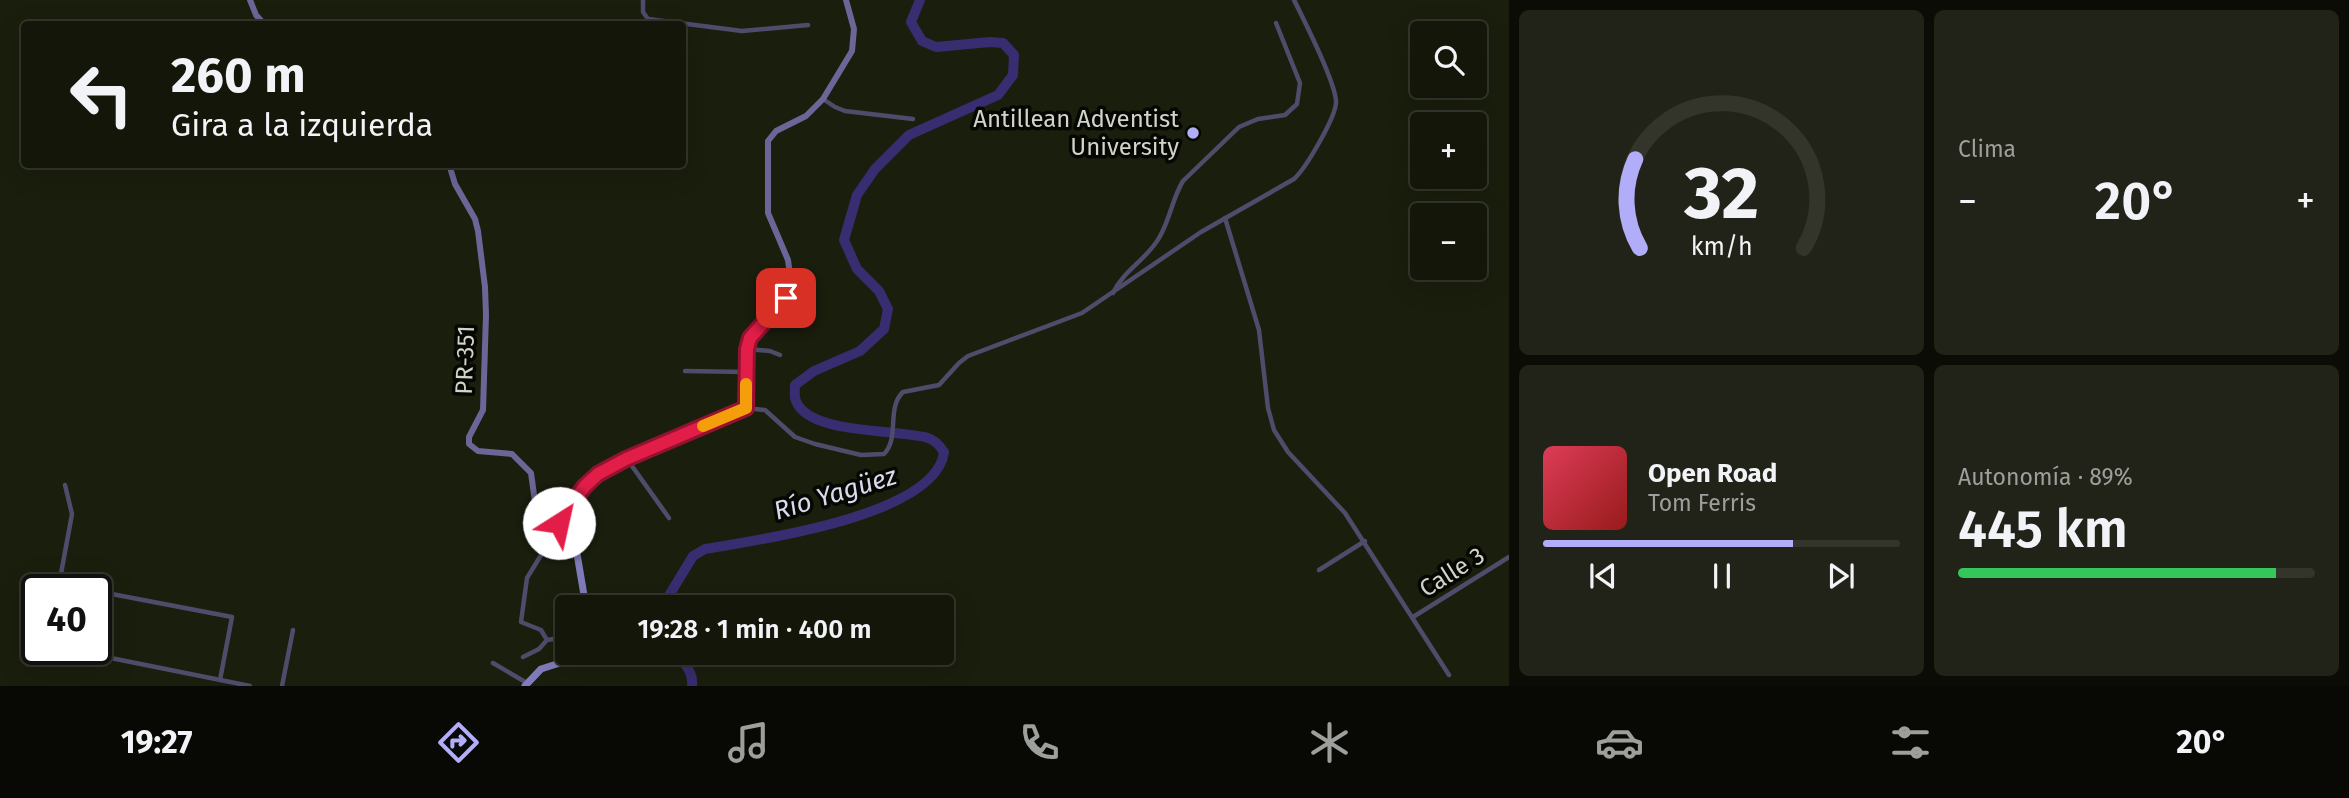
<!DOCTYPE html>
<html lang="es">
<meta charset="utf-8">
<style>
:root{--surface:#14160a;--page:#212318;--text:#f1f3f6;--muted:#9d9f9c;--line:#33352b;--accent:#b2adf9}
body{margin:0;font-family:"Fira Sans",sans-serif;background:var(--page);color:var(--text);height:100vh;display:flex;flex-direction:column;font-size:26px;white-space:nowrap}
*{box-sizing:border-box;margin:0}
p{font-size:23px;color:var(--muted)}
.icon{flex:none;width:38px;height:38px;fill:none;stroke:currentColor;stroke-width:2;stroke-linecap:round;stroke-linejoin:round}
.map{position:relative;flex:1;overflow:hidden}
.side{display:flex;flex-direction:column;gap:10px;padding:10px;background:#0b0c06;width:840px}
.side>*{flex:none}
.top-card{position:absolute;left:21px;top:21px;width:665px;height:147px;border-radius:7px;box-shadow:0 7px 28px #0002,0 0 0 2px var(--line);background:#14160a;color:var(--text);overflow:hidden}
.fabs{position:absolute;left:1410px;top:21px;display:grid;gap:14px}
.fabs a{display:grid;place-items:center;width:77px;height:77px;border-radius:7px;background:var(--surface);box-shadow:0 7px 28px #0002,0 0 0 2px var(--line);font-size:35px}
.speed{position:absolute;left:21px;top:574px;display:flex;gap:14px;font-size:35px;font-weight:700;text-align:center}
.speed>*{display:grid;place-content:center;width:91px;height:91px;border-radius:50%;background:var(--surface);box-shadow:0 7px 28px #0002,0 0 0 2px var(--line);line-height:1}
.speed .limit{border:4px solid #111;border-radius:10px;background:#fff;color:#111}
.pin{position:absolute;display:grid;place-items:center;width:60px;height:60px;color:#fff;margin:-30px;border-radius:14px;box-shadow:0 4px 10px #0006}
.me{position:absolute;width:77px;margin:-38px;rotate:35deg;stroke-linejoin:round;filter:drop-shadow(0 0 5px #0008)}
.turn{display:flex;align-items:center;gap:24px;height:147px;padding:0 35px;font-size:32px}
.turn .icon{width:91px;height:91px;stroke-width:2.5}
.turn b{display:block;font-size:49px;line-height:60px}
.big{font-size:52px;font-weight:600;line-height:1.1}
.side .tile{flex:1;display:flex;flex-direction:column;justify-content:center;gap:10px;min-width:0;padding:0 24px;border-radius:10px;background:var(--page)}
.side .dial{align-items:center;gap:0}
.dial svg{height:182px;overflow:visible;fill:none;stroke:var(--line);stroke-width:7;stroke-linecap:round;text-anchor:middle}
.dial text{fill:var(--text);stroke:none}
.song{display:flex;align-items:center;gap:21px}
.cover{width:84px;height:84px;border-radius:10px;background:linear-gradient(135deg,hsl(350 70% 55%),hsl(0 70% 35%))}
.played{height:7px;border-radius:4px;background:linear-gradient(90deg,var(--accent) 70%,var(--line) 70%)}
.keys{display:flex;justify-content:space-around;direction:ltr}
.heat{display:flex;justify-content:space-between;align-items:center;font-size:38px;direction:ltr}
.charge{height:10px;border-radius:5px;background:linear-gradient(90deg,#34c759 89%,var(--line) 0)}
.side .tiles{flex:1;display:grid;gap:10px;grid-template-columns:repeat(2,1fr)}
.trip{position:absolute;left:555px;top:595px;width:399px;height:70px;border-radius:7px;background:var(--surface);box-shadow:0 7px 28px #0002,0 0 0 2px var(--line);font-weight:600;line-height:70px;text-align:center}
.tabs{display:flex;height:112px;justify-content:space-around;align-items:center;background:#080904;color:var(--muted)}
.tabs .icon{width:49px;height:49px}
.tabs .active{color:var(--accent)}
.tabs b{font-size:32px;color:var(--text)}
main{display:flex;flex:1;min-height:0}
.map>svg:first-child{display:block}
</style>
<main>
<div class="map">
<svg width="1509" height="686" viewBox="0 0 1509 686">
<rect width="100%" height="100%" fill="#1a1e0d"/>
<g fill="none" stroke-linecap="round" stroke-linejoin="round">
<!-- river -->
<g stroke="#382d70" stroke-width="10">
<path d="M662,607L693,556L705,549C757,540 936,516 944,452C940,446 935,440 928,438C899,429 809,435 796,401C794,397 795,390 795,385L814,371L860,351L884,329L888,309L879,291L857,269L844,240L857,195L875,169L909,135L998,95L1013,75L1014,55L1003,43L990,42L936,47L922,41L911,22L920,0"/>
<path d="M677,653C684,663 694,673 692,686"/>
</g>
<!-- street -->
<g stroke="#4e4c6b" stroke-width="4.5">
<path d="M643,0V12L648,19L742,31L808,25"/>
<path d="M823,99L835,107L845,111L913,119"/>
<path d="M1225,218L1259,330L1268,408L1274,430L1288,452L1345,513L1449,675"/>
<path d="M1113,293C1123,271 1147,259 1159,238C1170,220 1172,199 1183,181L1239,127L1258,119L1285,115L1297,104L1300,83L1276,23"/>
<path d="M747,349L770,351L780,355"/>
<path d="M685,371L746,372"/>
<path d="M746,408L765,410L795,437L815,444L861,455L884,454C900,438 886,408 903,392L939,385L959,363L968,356L1082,313L1201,232L1294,179C1306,168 1336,117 1336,102C1336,83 1304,20 1294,0"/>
<path d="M627,459L669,518"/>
<path d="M546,547L527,578L521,622L541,630L547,640"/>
<path d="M1319,570L1365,541"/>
<path d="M59,584L90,590"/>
<path d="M58,590L72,514L65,485"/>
<path d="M96,591L232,617L220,680"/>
<path d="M1413,617L1509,557"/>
<path d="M66,649L250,686"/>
<path d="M523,657L539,649L547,640L567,637"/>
<path d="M493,663L527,683"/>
<path d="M282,686L293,630"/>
</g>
<!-- secondary -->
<g stroke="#6a6798" stroke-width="6">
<path d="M250,0L256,15L264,24"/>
<path d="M449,164L455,184L475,219L478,231L485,287L486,315L483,410L469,437V444L478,451L512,454L531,473L541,545L549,547C559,539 558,530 560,518L573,512"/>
<path d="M746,408L747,346L757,328L786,298L791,282L788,260L768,213V141L776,131L806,116L823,99L852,51L854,29L846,0"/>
</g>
<!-- primary -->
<g stroke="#807cbb" stroke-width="7">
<path d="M586,607L574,536L573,512L576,498L585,486L598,474L626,459L746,408"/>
<path d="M525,686L541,669L591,653"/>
</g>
</g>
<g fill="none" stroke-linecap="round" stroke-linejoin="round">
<!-- route casing -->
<g stroke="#92132f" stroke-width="18">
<path id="route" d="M559,523L564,515L573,513L576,498L585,486L598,474L626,459L746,408L747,349L750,338L786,298"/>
</g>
<!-- route -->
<use href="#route" stroke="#e11d48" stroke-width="12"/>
<!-- slow -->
<path stroke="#f59e0b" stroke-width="12" d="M703,426L746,408V384"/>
</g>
<!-- markers -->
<circle fill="#b2adf9" stroke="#060703" stroke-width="2.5" cx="1193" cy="133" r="7"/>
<g text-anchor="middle" stroke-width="7" stroke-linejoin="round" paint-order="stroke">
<!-- poi labels -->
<g font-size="24" fill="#d1d4c9" stroke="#060703" text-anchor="end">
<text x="1179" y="127">Antillean Adventist<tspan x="1179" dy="28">University</tspan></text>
</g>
<!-- street labels -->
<g font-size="24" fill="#d1d4c9" stroke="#060703">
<text transform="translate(465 360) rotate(-88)" y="8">PR-351</text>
<text transform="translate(1452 572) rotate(-32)" y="8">Calle 3</text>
</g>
<!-- water labels -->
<g font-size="26" font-style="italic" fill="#dadaef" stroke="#060703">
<text transform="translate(835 493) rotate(-17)" y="9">Río Yagüez</text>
</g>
</g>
</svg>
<div class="fabs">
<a><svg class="icon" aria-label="search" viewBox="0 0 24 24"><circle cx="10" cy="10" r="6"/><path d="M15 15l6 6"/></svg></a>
<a>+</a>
<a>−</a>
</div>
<div class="speed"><div class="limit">40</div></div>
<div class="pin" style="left:786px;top:298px;background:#d93025"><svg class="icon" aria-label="arrive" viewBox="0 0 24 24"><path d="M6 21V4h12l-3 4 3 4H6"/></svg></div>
<svg class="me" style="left:559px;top:523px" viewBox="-20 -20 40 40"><circle r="19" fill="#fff"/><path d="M0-13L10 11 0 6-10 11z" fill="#e11d48"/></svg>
<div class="trip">19:28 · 1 min · 400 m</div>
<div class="top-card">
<div class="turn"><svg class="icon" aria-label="left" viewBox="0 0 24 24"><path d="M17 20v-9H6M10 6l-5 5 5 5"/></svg><div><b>260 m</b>Gira a la izquierda</div></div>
</div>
</div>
<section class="side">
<div class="tiles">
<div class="tile dial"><svg viewBox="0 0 100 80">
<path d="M14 69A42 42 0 1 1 86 69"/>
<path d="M14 69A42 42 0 0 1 12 30" stroke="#b2adf9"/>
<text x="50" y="56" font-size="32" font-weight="700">32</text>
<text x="50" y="72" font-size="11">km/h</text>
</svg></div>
<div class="tile"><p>Clima</p>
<div class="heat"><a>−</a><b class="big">20°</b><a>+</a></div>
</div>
<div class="tile">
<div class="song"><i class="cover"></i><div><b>Open Road</b><p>Tom Ferris</p></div></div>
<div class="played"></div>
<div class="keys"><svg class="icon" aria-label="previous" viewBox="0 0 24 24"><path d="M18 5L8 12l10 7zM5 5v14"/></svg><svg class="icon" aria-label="pause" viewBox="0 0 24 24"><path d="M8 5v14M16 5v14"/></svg><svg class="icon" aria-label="next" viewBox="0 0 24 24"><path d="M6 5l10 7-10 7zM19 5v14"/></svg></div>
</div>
<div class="tile"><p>Autonomía · 89%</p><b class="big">445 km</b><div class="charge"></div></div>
</div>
</section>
</main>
<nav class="tabs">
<b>19:27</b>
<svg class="icon active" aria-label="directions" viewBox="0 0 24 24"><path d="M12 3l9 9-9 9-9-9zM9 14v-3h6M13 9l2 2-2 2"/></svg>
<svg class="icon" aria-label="music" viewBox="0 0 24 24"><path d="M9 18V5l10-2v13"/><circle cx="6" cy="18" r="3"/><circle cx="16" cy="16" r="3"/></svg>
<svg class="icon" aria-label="phone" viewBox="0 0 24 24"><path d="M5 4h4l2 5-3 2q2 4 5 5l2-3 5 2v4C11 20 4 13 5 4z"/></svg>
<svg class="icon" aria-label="climate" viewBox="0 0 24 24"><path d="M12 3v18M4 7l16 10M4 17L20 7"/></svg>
<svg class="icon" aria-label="car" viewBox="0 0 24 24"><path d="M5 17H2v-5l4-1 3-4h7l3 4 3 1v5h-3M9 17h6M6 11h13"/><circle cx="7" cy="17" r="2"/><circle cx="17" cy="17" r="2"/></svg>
<svg class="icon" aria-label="filters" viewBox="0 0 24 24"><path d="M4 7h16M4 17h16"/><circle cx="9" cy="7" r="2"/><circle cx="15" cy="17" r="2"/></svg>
<b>20°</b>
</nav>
